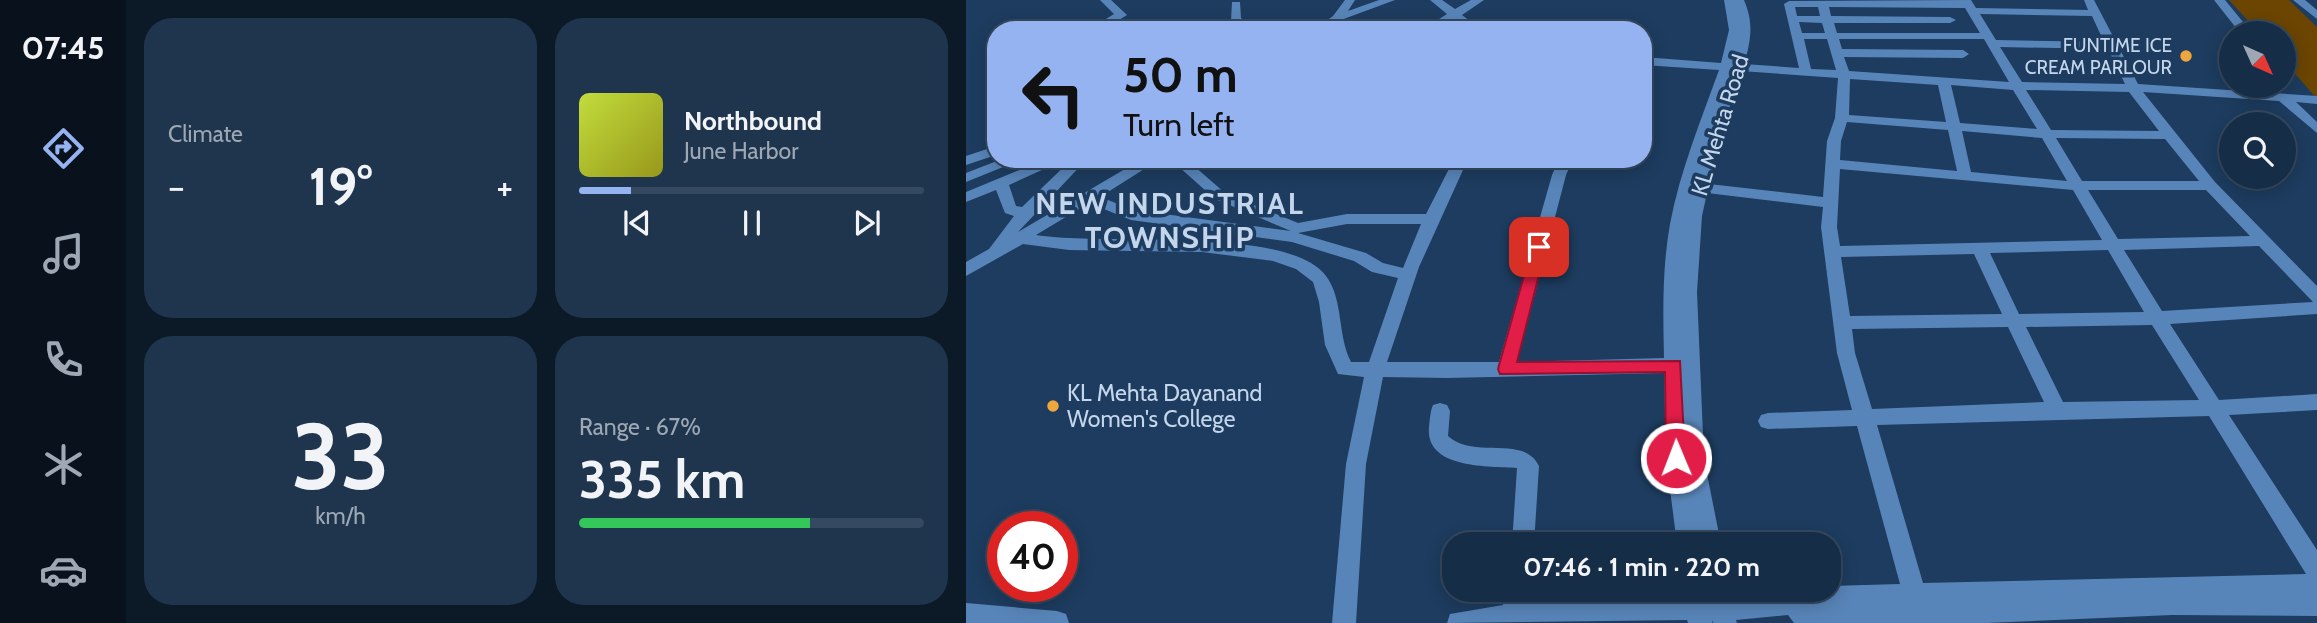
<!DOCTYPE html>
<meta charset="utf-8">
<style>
:root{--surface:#162d47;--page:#1f354e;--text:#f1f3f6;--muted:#9ea8b4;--line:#354960;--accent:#95b2f1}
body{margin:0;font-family:Cabin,sans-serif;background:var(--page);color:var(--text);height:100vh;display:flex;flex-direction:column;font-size:26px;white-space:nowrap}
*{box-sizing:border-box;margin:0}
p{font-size:23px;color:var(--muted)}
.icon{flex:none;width:38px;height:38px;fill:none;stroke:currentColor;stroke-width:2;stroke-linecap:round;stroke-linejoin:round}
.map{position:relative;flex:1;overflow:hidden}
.side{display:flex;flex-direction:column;gap:18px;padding:18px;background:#0c1927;width:840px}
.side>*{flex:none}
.top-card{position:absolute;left:21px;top:21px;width:665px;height:147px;border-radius:28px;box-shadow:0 4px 18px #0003,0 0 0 2px var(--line);background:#95b2f1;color:#111;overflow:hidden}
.needle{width:46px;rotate:135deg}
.buttons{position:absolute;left:1253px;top:21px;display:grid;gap:14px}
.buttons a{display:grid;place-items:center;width:77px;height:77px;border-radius:50%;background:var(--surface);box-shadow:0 4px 18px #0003,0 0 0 2px var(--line);font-size:35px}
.speed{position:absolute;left:21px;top:511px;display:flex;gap:14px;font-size:35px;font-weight:700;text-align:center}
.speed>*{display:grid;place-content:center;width:91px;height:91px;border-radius:50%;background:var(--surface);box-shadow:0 4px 18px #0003,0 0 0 2px var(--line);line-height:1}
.speed .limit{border:10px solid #d22;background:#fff;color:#111}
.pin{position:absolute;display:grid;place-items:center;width:60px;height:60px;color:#fff;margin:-30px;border-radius:14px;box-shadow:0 4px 10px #0006}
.me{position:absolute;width:77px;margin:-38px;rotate:359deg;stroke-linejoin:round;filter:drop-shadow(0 0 5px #0008)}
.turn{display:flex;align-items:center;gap:24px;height:147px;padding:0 21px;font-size:32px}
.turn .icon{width:91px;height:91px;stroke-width:2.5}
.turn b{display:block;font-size:49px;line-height:60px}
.big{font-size:52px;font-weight:800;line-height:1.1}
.side .tile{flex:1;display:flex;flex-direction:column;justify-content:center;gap:10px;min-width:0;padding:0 24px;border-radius:28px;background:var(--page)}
.side .dial{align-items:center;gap:0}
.dial b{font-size:91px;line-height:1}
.song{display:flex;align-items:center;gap:21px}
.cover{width:84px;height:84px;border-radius:10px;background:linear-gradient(135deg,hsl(70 70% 55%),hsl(60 70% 35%))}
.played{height:7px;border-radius:4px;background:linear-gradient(90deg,var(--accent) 15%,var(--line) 15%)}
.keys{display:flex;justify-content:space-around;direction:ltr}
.heat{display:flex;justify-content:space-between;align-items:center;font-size:38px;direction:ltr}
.charge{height:10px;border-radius:5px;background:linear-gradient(90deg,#34c759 67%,var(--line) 0)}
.side .tiles{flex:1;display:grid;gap:18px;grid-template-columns:repeat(2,1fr)}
.trip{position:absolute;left:476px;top:532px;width:399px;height:70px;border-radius:28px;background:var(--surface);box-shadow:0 4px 18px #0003,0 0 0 2px var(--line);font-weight:800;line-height:70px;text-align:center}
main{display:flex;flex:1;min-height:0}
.tabs{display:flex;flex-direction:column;width:126px;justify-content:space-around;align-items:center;background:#09121c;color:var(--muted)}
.tabs .icon{width:49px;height:49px}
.tabs .selected{color:var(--accent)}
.tabs b{font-size:32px;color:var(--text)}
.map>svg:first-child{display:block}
</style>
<main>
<nav class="tabs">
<b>07:45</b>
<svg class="icon selected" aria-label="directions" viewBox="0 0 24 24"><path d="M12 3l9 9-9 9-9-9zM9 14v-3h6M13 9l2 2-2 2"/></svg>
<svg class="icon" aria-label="music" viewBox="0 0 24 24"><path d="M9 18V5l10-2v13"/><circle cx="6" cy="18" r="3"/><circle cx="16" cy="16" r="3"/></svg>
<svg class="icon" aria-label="phone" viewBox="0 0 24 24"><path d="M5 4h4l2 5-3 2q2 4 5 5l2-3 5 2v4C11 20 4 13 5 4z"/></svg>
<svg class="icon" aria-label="climate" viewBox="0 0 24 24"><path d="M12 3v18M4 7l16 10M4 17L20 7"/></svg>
<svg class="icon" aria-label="car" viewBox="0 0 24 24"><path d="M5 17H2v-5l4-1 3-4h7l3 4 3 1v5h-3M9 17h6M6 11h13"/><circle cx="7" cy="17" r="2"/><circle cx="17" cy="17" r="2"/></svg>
</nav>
<section class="side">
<div class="tiles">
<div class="tile"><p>Climate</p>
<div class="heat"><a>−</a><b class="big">19°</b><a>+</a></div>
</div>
<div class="tile">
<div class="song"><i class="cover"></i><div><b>Northbound</b><p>June Harbor</p></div></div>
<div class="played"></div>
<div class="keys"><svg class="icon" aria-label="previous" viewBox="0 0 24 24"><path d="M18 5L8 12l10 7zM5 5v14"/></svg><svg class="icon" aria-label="pause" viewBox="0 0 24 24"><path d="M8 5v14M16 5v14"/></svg><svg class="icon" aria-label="next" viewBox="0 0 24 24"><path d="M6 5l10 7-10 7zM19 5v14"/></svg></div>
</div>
<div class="tile dial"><b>33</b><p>km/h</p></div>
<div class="tile"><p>Range · 67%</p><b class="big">335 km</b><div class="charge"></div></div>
</div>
</section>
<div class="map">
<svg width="1351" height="623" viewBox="0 0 1351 623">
<rect width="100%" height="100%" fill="#1d3c5f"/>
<!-- green -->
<path fill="#6b4501" d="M1263,0H1323L1351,27V99L1318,61V33H1293Z"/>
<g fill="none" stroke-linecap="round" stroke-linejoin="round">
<!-- minor -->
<g fill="#5885b9" fill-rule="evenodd">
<path d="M134,0H145L161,15L137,30H122L148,14Z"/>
<path d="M379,0H389L382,11L413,0H429L375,20L362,30H348L367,16Z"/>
<path d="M464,0H476L489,9L505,0H518L496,15L516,30H502L488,19L471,30H456L481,14Z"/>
<path d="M758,0H778C788,23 785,41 778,64L833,68L818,4L823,1L1005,0L1010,8L1122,10L1118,0H1128L1172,84L1351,96V104L1330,102L1351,122V133L1313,101L1177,92L1249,182L1351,286V314L1204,324L1253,400L1351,394V410L1263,415L1351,550V616L1206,615L1020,623H828L822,615L770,620L771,623H747L746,620V623H722L721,620L481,623L484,614L537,605L539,590H563L561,603L718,596L717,590H741L742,596L741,590H765L766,596C799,596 830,590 863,590V586L934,584L891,426L802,429L795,427L792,421L795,415L802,413L886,410L871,353L855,227L857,207L741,193L736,216L731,292L738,459L755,544H711L700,458L698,373L481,378L417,377L400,464L390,623H366L380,464L398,377L372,374L359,345L353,302L347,282L330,269L307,261L236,252L103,250L57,244L0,276V262L23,249L48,216L39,213L30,190L0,202V192L80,159H100L43,185L50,206L56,207L106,159H121L52,232L176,159H194L134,197L168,210L325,231L249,199L204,159H220L259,193L332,223L381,214H460L488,159H502L453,267L421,362H533L586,175L593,159H607L600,175L551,362L698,358C697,313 696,269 704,224C714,171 735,120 753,70L677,65V57L755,63L763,30ZM829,7H852L854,16H831ZM863,7L999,8L1014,33H871L868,23H984L990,20L984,17L865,16ZM1014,14L1126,16L1138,42L1030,40ZM833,22L856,23L859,33H836ZM838,39H861L870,70L845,69ZM873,39H1018L1043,82L883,71L878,57L997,58L1003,54L997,50L876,49ZM1034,47L1142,49L1159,84L1056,82ZM775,71L872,78L869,118L861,141L857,197L743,184L750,150ZM884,79L972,85L980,122L883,115ZM985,85L1047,90L1071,129L994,123ZM1060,90L1163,92L1193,131L1085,130ZM881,122L982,130L991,171L874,160L875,141ZM996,131L1076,138L1101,181L1005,172ZM1090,138L1199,139L1233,181H1116ZM874,169L1107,190L1136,240L874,246L871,227ZM1122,190H1240L1284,236L1152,239ZM123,203L165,220L326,242L388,261L406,272L432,278L403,362H385C371,335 378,300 360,276C323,225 133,246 70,235ZM381,224H455L437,268L417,263L400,253L332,233ZM1293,246L1347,302L1196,311L1158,250ZM1142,250L1178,312L1053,314L1024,253ZM1008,254L1036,314L884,316L875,257ZM1186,325L1233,400L1097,402L1060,327ZM1042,327L1078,402L906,409L889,353L886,329ZM1243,416L1340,574L957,583L911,425Z"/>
<path d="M1248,0H1259L1286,33H1274Z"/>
<path d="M1327,0H1339L1351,10V19Z"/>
<path d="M266,2H274L275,18L289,30H276L265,21Z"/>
<path d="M178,27H193L199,30H172Z"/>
<path d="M30,146V155L0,165V156Z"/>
<path d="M36,159H57L0,182V173Z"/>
<path d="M474,403L481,405L484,411L482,436C508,460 558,434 573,466L568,544H546L551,468C522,466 459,469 463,427C464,419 464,412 467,405Z"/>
<path d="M0,603L91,611L100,614L103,623H0Z"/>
</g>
</g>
<!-- route -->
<path fill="#e11d48" stroke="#92132f" stroke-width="2" d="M573,243L580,247L551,362L714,361L719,458L716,464H703L700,458L699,372L534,374L532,369L566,247Z"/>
<!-- markers -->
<g fill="#efa73d" stroke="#1d3c5f" stroke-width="2.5">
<circle cx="1220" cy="56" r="7"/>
<circle cx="87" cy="406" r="7"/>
</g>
<g text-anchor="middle" stroke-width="7" stroke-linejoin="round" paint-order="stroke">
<!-- far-poi labels -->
<g font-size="19" fill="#c4d6eb" stroke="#1d3c5f" text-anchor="end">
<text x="1206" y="52">FUNTIME ICE<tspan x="1206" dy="22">CREAM PARLOUR</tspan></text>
</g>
<!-- street labels -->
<g font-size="23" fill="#c4d6eb" stroke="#1d3c5f">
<text transform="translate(754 125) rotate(-73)" y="8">KL Mehta Road</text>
</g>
<!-- poi labels -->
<g font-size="23" fill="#c4d6eb" stroke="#1d3c5f" text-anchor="start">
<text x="101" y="401">KL Mehta Dayanand<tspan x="101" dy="26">Women's College</tspan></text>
</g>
<!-- district labels -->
<g font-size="30" font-weight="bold" letter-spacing="2" fill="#c4d6eb" stroke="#1d3c5f">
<text x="204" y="214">NEW INDUSTRIAL<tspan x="204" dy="34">TOWNSHIP</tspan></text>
</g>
</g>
</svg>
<div class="buttons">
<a><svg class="needle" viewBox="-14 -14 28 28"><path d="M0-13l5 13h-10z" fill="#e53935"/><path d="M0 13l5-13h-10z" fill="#9ea8b4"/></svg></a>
<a><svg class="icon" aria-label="search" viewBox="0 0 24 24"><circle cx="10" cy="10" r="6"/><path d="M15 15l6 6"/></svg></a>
</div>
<div class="speed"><div class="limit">40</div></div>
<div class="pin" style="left:573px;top:247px;background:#d93025"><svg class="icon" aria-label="arrive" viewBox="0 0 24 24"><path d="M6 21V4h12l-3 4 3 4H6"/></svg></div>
<svg class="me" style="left:710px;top:458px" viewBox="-20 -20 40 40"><circle r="17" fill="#e11d48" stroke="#fff" stroke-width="3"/><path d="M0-11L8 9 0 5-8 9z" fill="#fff"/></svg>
<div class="trip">07:46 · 1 min · 220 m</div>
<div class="top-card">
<div class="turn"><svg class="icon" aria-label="left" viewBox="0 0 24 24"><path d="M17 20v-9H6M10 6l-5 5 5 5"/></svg><div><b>50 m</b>Turn left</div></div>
</div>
</div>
</main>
